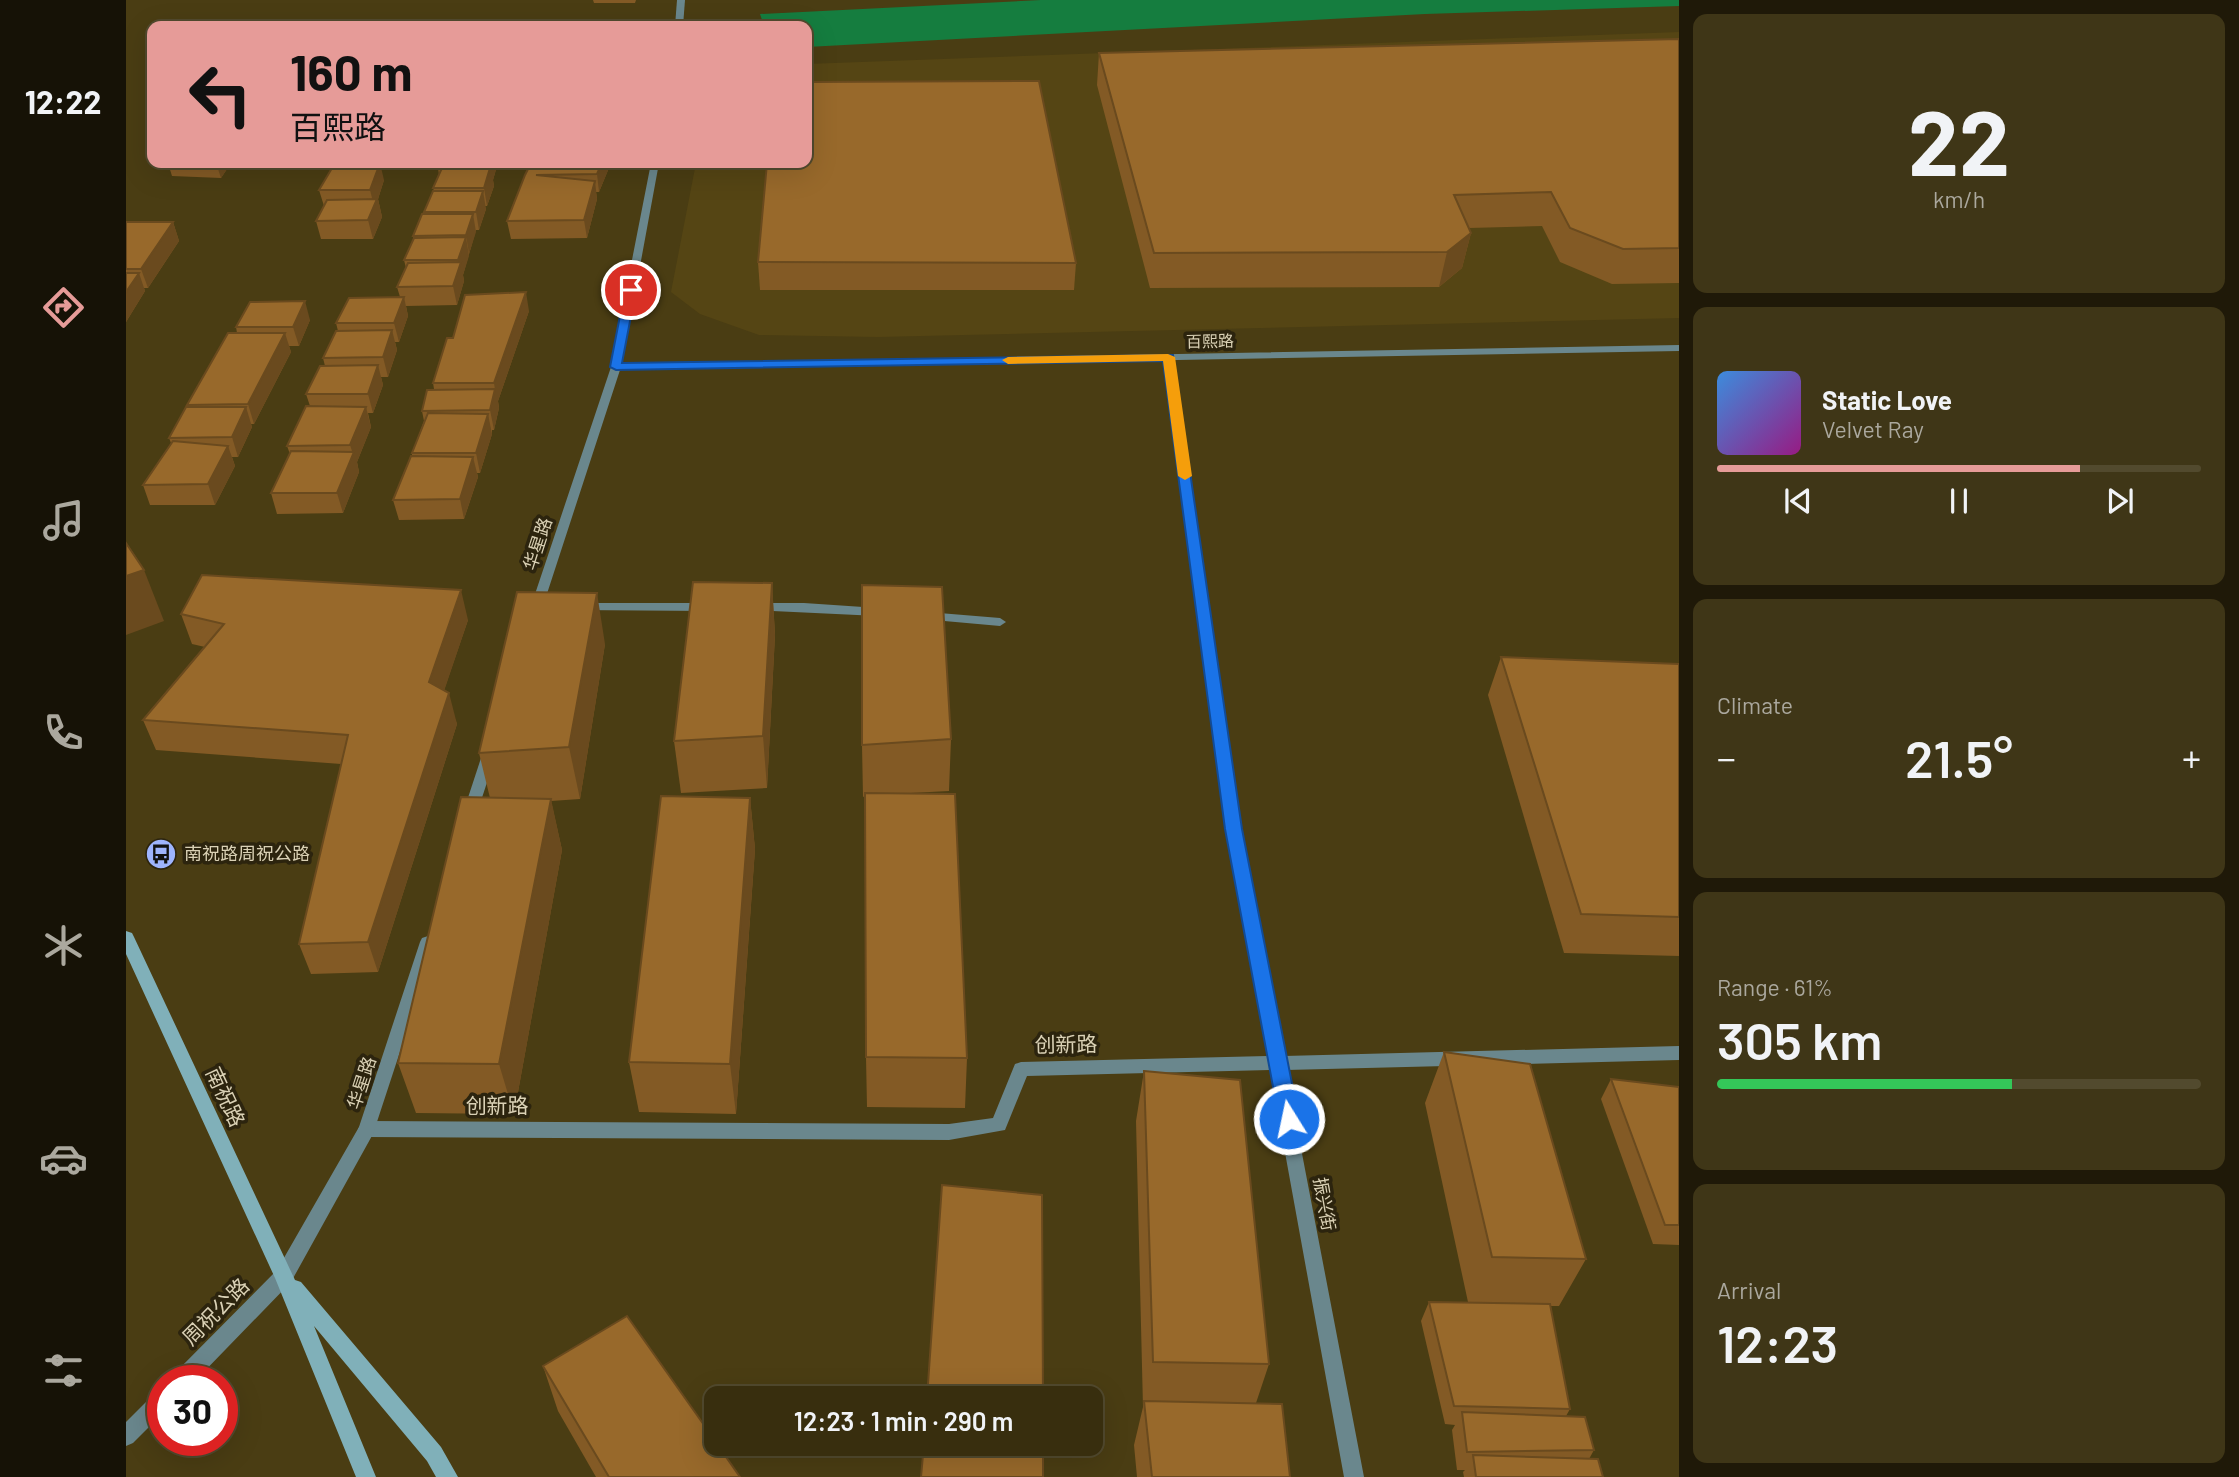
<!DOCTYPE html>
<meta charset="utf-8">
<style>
:root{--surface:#382e0e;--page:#3f3617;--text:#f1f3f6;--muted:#aba89e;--line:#524a2e;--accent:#e69b98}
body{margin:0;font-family:Barlow,"Noto Sans SC",sans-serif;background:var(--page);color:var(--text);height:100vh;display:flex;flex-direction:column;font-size:26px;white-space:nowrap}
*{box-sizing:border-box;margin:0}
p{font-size:23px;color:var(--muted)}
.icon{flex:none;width:38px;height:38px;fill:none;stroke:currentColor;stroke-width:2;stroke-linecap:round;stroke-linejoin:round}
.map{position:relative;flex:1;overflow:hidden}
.sheet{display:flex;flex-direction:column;gap:14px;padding:14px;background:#1f1908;width:560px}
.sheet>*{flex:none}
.banner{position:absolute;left:21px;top:21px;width:665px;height:147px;border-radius:14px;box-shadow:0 7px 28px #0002,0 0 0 2px var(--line);background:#e69b98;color:#111;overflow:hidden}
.speed{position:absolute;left:21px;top:1365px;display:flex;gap:14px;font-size:35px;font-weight:700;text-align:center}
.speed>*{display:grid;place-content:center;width:91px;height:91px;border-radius:50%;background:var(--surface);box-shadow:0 7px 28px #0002,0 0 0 2px var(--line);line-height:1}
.speed .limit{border:10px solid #d22;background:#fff;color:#111}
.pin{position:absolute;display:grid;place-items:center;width:60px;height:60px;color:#fff;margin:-30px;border:4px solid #fff;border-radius:50%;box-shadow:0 2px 7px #0007}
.me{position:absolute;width:77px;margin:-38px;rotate:350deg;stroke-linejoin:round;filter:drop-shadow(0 0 5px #0008)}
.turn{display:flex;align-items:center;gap:24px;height:147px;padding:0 28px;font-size:32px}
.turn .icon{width:91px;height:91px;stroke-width:2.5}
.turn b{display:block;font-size:49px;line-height:60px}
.big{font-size:52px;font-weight:600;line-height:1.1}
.sheet .widget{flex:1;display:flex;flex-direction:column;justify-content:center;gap:10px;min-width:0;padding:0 24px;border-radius:14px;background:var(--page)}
.sheet .dial{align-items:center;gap:0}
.dial b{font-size:91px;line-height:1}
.song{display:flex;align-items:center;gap:21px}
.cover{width:84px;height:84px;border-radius:10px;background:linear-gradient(135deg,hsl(210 70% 55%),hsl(310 70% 35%))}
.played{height:7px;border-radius:4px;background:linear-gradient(90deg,var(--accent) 75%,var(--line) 75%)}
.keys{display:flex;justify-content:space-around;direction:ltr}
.heat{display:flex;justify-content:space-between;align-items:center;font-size:38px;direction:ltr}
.charge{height:10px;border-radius:5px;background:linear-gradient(90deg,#34c759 61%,var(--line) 0)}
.trip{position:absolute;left:578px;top:1386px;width:399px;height:70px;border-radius:14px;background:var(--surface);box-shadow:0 7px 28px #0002,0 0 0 2px var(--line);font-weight:600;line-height:70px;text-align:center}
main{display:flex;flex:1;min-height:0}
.dock{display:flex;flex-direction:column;width:126px;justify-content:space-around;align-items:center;background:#161206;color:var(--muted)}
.dock .icon{width:49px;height:49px}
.dock .selected{color:var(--accent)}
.dock b{font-size:32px;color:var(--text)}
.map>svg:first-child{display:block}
</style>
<main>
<nav class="dock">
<b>12:22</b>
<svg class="icon selected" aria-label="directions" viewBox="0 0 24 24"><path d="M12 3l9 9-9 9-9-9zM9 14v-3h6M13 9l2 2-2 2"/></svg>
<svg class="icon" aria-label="music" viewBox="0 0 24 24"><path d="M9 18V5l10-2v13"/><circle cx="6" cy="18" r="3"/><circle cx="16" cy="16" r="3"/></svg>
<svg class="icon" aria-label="phone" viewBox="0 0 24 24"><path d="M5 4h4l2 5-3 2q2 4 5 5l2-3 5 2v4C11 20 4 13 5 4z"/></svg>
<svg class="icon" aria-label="climate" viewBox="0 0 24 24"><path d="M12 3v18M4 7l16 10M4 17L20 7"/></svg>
<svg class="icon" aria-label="car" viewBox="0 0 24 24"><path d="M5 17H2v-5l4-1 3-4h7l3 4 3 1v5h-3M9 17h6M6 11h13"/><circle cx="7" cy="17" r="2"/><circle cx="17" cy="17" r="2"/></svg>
<svg class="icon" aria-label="filters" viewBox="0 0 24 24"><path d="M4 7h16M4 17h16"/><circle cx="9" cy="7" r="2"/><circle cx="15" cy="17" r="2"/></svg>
</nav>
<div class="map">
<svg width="1553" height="1477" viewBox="0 0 1553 1477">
<rect width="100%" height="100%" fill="#4a3d13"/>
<!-- built -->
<path fill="#554514" d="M1553,32V318L752,337L633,335L574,314L545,292L570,163H681V64Z"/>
<!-- water -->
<path fill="#157d3f" d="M915,0H1553V6L1299,14L681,47V26H638L634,14Z"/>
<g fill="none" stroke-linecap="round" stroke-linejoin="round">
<!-- service -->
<g fill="#6a878d" fill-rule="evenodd">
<path d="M454,603H581L587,607L581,611L449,610L448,607Z"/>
<path d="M629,603H678L752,608L758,612L752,616L624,610L623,607Z"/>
<path d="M801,612L874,618L880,622L874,626L796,619L795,616Z"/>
</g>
<!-- minor -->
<path fill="#6a878d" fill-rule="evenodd" d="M1042,354L1047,357L1114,829L1158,1056L1553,1046V1060L1160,1070L1238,1477H1218L1144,1070L901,1076L879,1130L823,1140L241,1137L235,1134L232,1129L235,1124L241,1121L823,1124L867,1118L889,1064L895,1062L1141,1056L1100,829L1037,357Z"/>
<!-- tertiary -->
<g fill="#6a878d" fill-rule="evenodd">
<path d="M551,0H559L557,26H549Z"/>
<path d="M525,163H533L496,364L1553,345V351L494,370L416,609L410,613L404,609L485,367Z"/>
<path d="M363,750L370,755L350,816L348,820H338L336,816L356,755Z"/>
<path d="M302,936L308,938L310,942L247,1134L165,1282L69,1381H45L48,1374L151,1270L233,1127L294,942L296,938Z"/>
<path d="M37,1389V1413L7,1443L0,1446V1422L30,1392Z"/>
</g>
<!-- secondary -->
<path fill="#80b0b9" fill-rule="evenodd" d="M0,931L6,933L8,937L169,1280L175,1282L315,1447L332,1477H310L301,1461L188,1326L250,1477H230L149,1278L0,954Z"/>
</g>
<!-- wall -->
<g fill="#835a25">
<path d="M467,0H510L509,3H468Z"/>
<path d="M1553,39V283L1486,284L1434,262L1416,226L1343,228L1345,233L1336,268L1313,287L1024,288L971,85L973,53Z"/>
<path d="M42,163H105L95,178L46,176Z"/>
<path d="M314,163H374L373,164H371V166L367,180L368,186L361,206H359L360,209L353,230H350L337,275L338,281L331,305L280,306L282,316L273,342H269L271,350L262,377H255L257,385L247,413H242L245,427L231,462L233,472L217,513L151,514L145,493L164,454L161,446L184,406L180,394L199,366L197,358L212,331L210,323L274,297L271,287L280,268L278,260L287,240V236L298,214V212L308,191L307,188L313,175L312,168Z"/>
<path d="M405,163H485L473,192H470L471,199L461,238L385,239L381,221Z"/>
<path d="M258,180L252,199L256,217L247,239H195L190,221L198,206L193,190Z"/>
<path d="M0,222H47L53,241L22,288H18L19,291L0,322Z"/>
<path d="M632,262L950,263L948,290H634Z"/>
<path d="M403,311L372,401L373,408L368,430H366V434L354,473H351L352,477L338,519L273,520L267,500L286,456V453L298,421L296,411L308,389L307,383L327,338Z"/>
<path d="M184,320L173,346H163L165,352L128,424H125L126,427L112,457H106L109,466L89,505H24L17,485L45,443L43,438L62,407L61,405L111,333L110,327Z"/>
<path d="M646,583L649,635L641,788L555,793L548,741Z"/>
<path d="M55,614L342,620L318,690L331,724L252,972L185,974L173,944L215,764L30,750L17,720L79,647L66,644Z"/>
<path d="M479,644L454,799L425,801L436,850L388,1114L290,1113L272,1063L364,798L353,753Z"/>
<path d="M1375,657L1553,664V956L1438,953L1362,695Z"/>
<path d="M825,739L823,791L785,793L841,1058L839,1108L741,1107L740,1057L739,796L737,797L736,745Z"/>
<path d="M624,798L629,849L610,1114L513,1112L503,1062Z"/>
<path d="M1318,1052L1460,1259L1433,1306H1424L1444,1409L1440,1416L1468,1450L1463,1459L1477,1477H1338L1337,1472L1339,1470H1331L1326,1430L1329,1425L1319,1424L1295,1321L1303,1302H1342L1299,1103Z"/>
<path d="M1018,1071L1143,1364L1130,1403L1164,1477H1011L1008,1445L1017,1407L1010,1121Z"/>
<path d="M1485,1079L1553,1087V1245L1527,1244L1475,1099Z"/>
<path d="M417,1366L614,1477H470L432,1411Z"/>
</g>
<!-- shaded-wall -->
<g fill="#6a4a1e">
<path d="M90,163H105L95,178Z"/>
<path d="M254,163L258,180L252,199L256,217L247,239L242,220L248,206L244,190Z"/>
<path d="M363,163H370L371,166L367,180L368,186L361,206L358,188Z"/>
<path d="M476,163H485L473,192L471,174Z"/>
<path d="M469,181L471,199L461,238L458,220Z"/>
<path d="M357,191L360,209L353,230L350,212Z"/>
<path d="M347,214L350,232L343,254L340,235Z"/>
<path d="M47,222L53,241L22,288L15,269Z"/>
<path d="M1345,233L1336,268L1313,287L1321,252Z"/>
<path d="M340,237L343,256L337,275L338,281L331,305L327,286L333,266L332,260Z"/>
<path d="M13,273L19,291L0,322V292Z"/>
<path d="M400,292L403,311L372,401L373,408L368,430L364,410L369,390L368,383Z"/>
<path d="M278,297L282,316L273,342L268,323Z"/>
<path d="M179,301L184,320L173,346L167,327Z"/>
<path d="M266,330L271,350L262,377L257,357Z"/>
<path d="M159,333L165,352L128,424L122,404Z"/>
<path d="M252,365L257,385L247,413L242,394Z"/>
<path d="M120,407L126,427L112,457L106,437Z"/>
<path d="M240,407L245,427L231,462L233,472L217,513L211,493L227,454L224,445Z"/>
<path d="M362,414L366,434L354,473L350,453Z"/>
<path d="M102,446L109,466L89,505L82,484Z"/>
<path d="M347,457L352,477L338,519L334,499Z"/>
<path d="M18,570L38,621L0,635V576Z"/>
<path d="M646,583L649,635L641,788L637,736Z"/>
<path d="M335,590L342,620L311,712L303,682Z"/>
<path d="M471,593L479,644L454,799L443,747Z"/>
<path d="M323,693L331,724L252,972L242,942Z"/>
<path d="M624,798L629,849L610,1114L604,1064Z"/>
<path d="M425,799L436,850L388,1114L373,1064Z"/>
</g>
<!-- building -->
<g fill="#98692b" stroke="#6a4a1e" stroke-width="2">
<path d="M1553,39V248L1497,249L1444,228L1425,192L1328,195L1345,233L1321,252L1028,253L973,53Z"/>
<path d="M913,81L950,263L632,262L641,163H681V82Z"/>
<path d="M209,163H254L244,190H193Z"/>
<path d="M314,163H363L361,168H364L358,188H307L316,168H312Z"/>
<path d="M405,163H476L471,174L410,175L469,181L458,220L381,221L399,175Z"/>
<path d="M307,191H357L350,212H298Z"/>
<path d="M251,199L242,220L190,221L201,200Z"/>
<path d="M296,214H347L340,235L287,236Z"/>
<path d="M0,222H47L15,269H0Z"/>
<path d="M340,237L332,260H278L288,238Z"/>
<path d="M335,262L327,286L271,287L282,263Z"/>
<path d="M0,273H13L0,292Z"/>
<path d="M400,292L368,383H307L321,338H327L339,295Z"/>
<path d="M278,297L268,323H210L223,298Z"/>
<path d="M179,301L167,327H110L124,302Z"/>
<path d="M266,330L257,357L197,358L210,331Z"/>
<path d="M102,333H159L122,404L61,405Z"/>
<path d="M252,365L242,394H180L194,366Z"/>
<path d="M369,389L364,410L296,411L301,390Z"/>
<path d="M180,406L240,407L224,445L161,446Z"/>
<path d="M60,407H120L106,437L43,438Z"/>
<path d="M302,413L362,414L350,453H286Z"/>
<path d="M47,441L102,446L82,484L17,485Z"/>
<path d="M165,451L228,452L211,493H145Z"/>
<path d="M285,456L347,457L334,499L267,500Z"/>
<path d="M0,543L18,570L0,576Z"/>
<path d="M76,575L335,590L303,682L323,693L242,942L173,944L222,735L17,720L98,624L55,614Z"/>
<path d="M567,582L646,583L637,736L548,741Z"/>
<path d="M736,585L816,587L825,739L736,745Z"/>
<path d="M391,592L471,593L443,747L353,753Z"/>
<path d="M1375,657L1553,664V917L1455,914Z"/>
<path d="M739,793L829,794L841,1058L740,1057Z"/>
<path d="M535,796L624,798L604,1064L503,1062Z"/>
<path d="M335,797L425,799L373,1064L272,1063Z"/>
<path d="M1318,1052L1404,1064L1460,1259L1366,1257Z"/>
<path d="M1018,1071L1114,1080L1143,1364L1027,1362Z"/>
<path d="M1485,1079L1553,1087V1225H1539Z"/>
<path d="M816,1185L916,1195L917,1398H801Z"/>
<path d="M1303,1302L1424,1304L1444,1409L1328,1406Z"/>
<path d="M501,1316L590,1442V1444H591L614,1477H483L417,1366Z"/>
<path d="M1018,1401L1156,1404L1164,1477H1026Z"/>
<path d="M1336,1412L1459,1417L1468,1450L1341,1452Z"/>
<path d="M798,1444H917V1477H795Z"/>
<path d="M1347,1455L1472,1459L1477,1477H1350Z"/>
</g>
<!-- route -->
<path fill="#1a73e8" stroke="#114b97" stroke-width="2" d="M505,287L510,290L496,363L1047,355L1116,829L1173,1119L1170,1125L1163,1128L1156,1125L1153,1119L1099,829L1037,361L490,370L484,367L499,290Z"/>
<!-- slow -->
<path fill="#f59e0b" d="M1042,354L1049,357L1066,476L1059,480L1052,476L1037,361L882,364L876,360L882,357Z"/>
<!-- icons -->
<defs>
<g id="bus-disc" transform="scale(1.575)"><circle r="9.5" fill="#9eb4fd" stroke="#2c240e"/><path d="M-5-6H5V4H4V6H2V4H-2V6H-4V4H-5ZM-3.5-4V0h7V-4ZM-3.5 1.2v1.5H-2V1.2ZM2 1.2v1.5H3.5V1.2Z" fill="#111"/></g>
</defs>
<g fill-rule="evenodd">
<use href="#bus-disc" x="35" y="854"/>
</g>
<g text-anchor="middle" stroke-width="7" stroke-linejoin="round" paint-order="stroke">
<!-- far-street labels -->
<g font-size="16" fill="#dad1b5" stroke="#2c240e">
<text transform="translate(1084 341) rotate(-1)" y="6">百熙路</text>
</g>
<!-- street labels -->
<g font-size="18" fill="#dad1b5" stroke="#2c240e">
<text transform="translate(412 544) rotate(-72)" y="6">华星路</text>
<text transform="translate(236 1083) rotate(-72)" y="6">华星路</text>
<text transform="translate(1198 1204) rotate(80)" y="6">振兴街</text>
</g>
<!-- poi labels -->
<g font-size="18" fill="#dad1b5" stroke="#2c240e" text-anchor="start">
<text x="58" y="860">南祝路周祝公路</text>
</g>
<!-- near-street labels -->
<g font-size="21" fill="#dad1b5" stroke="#2c240e">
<text transform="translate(940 1045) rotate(-1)" y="7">创新路</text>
<text transform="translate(99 1097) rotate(65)" y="7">南祝路</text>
<text x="371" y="1113">创新路</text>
<text transform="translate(90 1312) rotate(-45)" y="7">周祝公路</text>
</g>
</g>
</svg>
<div class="speed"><div class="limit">30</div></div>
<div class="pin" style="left:505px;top:290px;background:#d93025"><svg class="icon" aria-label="arrive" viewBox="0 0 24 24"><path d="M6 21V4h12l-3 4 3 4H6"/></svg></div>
<svg class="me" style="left:1163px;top:1119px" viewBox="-20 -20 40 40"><circle r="17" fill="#1a73e8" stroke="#fff" stroke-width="3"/><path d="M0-11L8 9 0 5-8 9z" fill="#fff"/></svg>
<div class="trip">12:23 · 1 min · 290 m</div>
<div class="banner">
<div class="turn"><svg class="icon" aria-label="left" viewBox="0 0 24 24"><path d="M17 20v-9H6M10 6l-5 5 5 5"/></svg><div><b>160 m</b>百熙路</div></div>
</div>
</div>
<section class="sheet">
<div class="widget dial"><b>22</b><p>km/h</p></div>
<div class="widget">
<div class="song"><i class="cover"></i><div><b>Static Love</b><p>Velvet Ray</p></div></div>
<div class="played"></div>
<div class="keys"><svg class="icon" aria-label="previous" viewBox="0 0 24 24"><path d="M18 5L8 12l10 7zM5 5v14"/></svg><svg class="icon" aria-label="pause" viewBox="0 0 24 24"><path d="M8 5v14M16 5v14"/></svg><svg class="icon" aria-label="next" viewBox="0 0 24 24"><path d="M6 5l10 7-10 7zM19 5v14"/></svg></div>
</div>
<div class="widget"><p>Climate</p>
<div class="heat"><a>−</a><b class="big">21.5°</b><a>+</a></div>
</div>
<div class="widget"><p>Range · 61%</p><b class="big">305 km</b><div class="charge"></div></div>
<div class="widget"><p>Arrival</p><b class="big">12:23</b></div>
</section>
</main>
